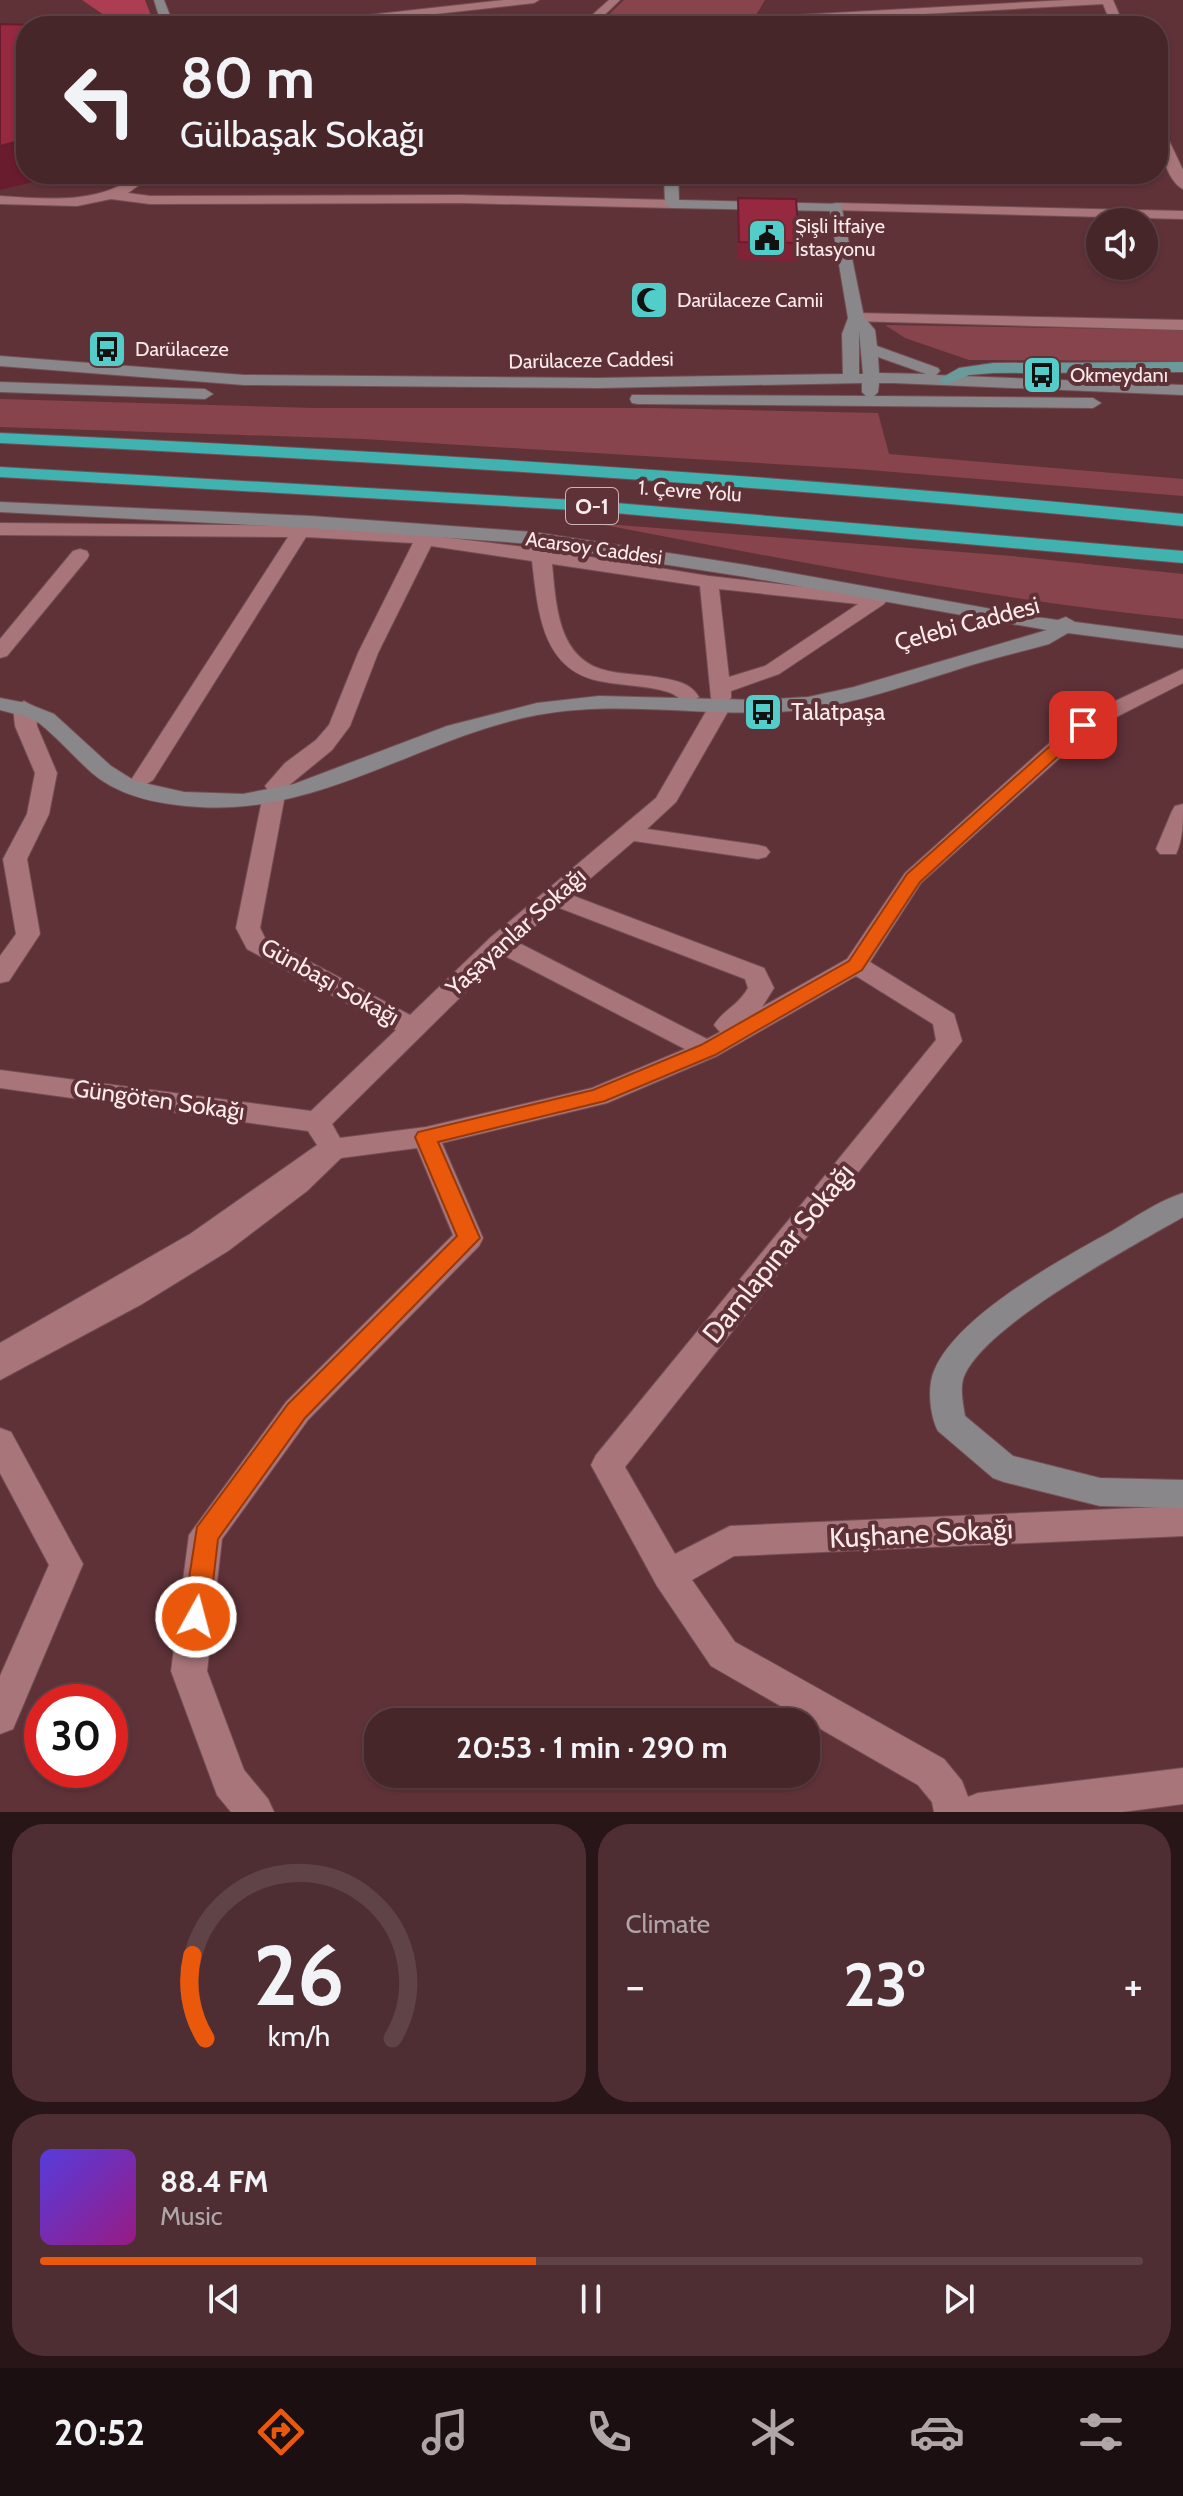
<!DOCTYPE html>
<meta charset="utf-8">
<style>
:root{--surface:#47262a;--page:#4e2e32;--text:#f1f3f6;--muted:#b0a5a8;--line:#5f4347;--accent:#ea580c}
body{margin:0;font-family:Cabin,sans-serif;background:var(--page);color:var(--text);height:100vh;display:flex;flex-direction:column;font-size:30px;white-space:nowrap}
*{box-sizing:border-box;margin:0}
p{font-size:26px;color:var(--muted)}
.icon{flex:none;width:44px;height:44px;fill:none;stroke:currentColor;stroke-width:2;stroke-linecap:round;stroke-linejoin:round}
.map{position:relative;height:1812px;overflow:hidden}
.panel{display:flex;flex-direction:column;gap:12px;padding:12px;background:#271517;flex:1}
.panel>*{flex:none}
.banner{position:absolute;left:16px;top:16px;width:1152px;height:168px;border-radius:32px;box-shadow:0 2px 6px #0004,0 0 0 2px var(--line);background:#47262a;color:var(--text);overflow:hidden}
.controls{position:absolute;left:1086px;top:208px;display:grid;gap:16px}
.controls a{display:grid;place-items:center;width:72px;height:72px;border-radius:50%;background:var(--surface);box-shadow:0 2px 6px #0004,0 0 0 2px var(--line);font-size:40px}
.speed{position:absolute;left:24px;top:1684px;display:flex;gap:16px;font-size:40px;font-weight:700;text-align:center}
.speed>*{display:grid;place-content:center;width:104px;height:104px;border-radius:50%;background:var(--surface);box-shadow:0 2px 6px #0004,0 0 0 2px var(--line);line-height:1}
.speed .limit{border:12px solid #d22;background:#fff;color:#111}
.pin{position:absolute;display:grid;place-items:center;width:68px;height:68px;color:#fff;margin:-34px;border-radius:16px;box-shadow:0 4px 12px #0006}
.me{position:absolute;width:88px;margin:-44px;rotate:7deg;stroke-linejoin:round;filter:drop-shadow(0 0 6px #0008)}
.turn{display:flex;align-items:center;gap:28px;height:168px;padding:0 32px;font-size:36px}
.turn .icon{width:104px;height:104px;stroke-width:2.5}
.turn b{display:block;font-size:56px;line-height:68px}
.big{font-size:60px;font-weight:700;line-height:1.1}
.panel .card{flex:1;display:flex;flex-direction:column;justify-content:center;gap:12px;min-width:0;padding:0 28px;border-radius:32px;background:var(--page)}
.panel .dial{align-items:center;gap:0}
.dial svg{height:208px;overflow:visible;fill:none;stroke:var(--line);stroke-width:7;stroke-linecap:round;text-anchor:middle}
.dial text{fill:var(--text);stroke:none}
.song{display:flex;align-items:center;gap:24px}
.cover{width:96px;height:96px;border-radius:12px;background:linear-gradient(135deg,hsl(250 70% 55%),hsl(310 70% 35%))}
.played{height:8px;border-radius:4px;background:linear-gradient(90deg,var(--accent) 45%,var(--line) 45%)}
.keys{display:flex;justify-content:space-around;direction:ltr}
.heat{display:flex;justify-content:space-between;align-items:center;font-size:44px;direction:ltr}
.panel .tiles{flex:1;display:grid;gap:12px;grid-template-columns:1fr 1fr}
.card:last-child{grid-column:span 2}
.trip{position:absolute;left:364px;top:1708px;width:456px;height:80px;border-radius:32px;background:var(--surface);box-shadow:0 2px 6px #0004,0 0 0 2px var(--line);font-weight:700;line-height:80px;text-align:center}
.menu{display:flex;height:128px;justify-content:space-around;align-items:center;background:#1c0f11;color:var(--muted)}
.menu .icon{width:56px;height:56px}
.menu .selected{color:var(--accent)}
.menu b{font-size:36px;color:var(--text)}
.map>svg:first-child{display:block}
</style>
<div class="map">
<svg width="1183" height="1812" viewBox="0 0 1183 1812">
<rect width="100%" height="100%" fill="#5f3238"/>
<!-- green -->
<g fill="#88444d">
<path d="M624,0H765L753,20L742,26H597Z"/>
<path d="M885,325L1183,330V361L969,360L905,338Z"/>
<path d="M0,399L313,408H655L878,413L889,454L1183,479V496L857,469L364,439L0,427Z"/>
<path d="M594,523L1012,556L1183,574V619C985,599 789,560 594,523Z"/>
</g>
<!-- forest -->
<path fill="#ac3d52" d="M82,0H145L155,26H120Z"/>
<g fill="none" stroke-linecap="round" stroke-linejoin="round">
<!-- street casing -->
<g stroke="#734f54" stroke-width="2">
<g id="street">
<path d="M504,0H539L534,3L327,26H290L296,23Z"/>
<path d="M609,0H620L593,26H580Z"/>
<path d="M1067,0H1113L1124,26H1112L1103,4L762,23L756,20L762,17Z"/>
<path d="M1158,126L1164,130L1183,170V189C1166,181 1158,144 1158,126Z"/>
<path d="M139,174H154L128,193L150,196L461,195L672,200L679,204L672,208L461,203L150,204L111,199L77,206L0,204V196C48,199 98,205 139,174Z"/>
<path d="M836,203L1183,211V219L831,210V204Z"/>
<path d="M856,313L1183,320V330L851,321V315Z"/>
<path d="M0,523L352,526L541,549L709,576L884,596L887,600L884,604L779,674L731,691V698L725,703L730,708L676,802L647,829L758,845L766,847L770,852L766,857L758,859L634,841L571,895L764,968L774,988L762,1007L847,959L905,873L1075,720L1183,669V683L1091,730L921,883L870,962L954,1014L962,1041L625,1467L675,1554L730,1526L1183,1506V1536L734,1556L692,1580L735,1642L944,1759L962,1781L968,1797L978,1793L1183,1768V1804L1122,1812H934L932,1802L918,1785L711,1666L657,1586L591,1465L596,1455L936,1040L933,1024L856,976L717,1056L607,1103L442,1143L483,1238L479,1246L308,1420L222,1539L207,1671L244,1770L268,1799L274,1812H231L217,1795L171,1671L189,1535L286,1402L453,1235L417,1148L341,1158L307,1191L228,1251L142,1304L0,1380V1343L190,1234L317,1145L308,1131L0,1088V1070L311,1111L396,1030L247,949L236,928L263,795L268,790L265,786L285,763L316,740L329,725L358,653L413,543L306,537L153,780L142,787L131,780L288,537L0,535ZM431,546L532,561C538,610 541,669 599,681C622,686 646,685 668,692C676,694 680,701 689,703L699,697C690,683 678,681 662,678C642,674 620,675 601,669C557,655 556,602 552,564L700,586L711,698L715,703L708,708L656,798L491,937L410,1015L265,938L260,928L285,795L282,791L332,750L350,726L378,653ZM719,589L858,604L765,666L729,677ZM557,907L745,979L748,988C738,1006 723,1010 714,1025L720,1032L707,1039L517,942ZM503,955L685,1049L592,1088L426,1127L340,1138L332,1124Z"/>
<path d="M80,549L87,551L89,555L87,559L7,656L0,658V639L73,551Z"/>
<path d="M24,701L35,707L37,726L57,773L49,814L27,859L40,934L9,981L0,983V956L16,934L3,859L27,814L35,773L15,726L13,707Z"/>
<path d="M1183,804C1183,822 1183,839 1176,854H1160L1156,849L1172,811L1175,806Z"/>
<path d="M0,1428L11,1432L83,1564L13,1729L0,1734V1676L49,1565L0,1473Z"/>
</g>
</g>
<!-- secondary casing -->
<g stroke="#734f54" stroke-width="2">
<g id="secondary">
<path d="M154,0H164L174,26H162Z"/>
<path d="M664,174H678L679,200L841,204L864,317L875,330L877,346L938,368L940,371L936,375L1183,385V395L894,383H879L878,392L874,396L1093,398L1101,403L1093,408L638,404L632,403L630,399L632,395L866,396L862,392V383L598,388L244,385L0,366V356L244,375L598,378L843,374L842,334L848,318L830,211L672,208L665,204ZM859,331L863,374H859ZM878,357L926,374L879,373Z"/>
<path d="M0,382L205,389L213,394L205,399L0,392Z"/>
<path d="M0,502L311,516L533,532L746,565L1036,617L1058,620L1066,617L1075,622L1183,636V648L1068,633L1049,644C1016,653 982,661 950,672C898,688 845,707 791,711C706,718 621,699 537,715C422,737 320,815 200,807C163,805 121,798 92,773C74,757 58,738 39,723L27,717L0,710V698L26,703L54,714L111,766L135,781L184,792L243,794L294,784L447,726L537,703L599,696L758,700L808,697L854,687L1047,630L746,577L533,544L311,528L0,512Z"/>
<path d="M1183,1193V1217C1131,1247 990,1322 965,1374C959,1386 963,1403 965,1416L1013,1456L1100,1478L1183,1480V1508L1100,1506L1004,1482L993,1478L938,1431C930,1416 927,1387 934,1371C957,1315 1060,1260 1112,1231C1134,1218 1158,1201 1183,1193Z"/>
</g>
</g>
<!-- primary casing -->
<g stroke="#734f54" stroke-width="2">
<path id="primary" d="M1183,362V372L993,373L969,375L946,385L938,380L959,368L993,363Z"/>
</g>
<!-- highway casing -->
<g stroke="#734f54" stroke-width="2">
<g id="highway">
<path d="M0,433C395,451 789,475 1183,514V526C789,486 395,462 0,443Z"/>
<path d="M0,467L592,501L1183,551V563L592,511L0,477Z"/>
</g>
</g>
<!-- street -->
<use href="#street" fill="#a8757a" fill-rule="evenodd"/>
<!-- secondary -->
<use href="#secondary" fill="#89878a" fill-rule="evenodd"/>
<!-- primary -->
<use href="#primary" fill="#6a9a9a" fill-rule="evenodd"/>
<!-- highway -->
<use href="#highway" fill="#40b2af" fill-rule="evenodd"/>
</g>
<!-- wall -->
<path fill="#812237" d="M738,198L799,243L798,261L738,260Z"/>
<!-- shaded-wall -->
<path fill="#691c2d" d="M26,139V174H50L37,181L0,190V146Z"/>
<!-- building -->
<g fill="#962840" stroke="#691c2d" stroke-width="2">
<path d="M0,24L74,26H26V139L0,146Z"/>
<path d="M738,198L796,199L799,243L739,242Z"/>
</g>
<!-- route -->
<path fill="#ea580c" stroke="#983908" stroke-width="2" d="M1083,720L1091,725L1089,728L920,882L862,970L715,1055L605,1101L438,1142L480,1238L305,1418L218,1539L209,1617L205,1625L196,1629L186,1625L183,1617L197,1527L288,1404L457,1236L415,1137L418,1132L593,1090L701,1045L849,961L907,874L1078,721Z"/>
<!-- icons -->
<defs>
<g id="civic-square" transform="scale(2)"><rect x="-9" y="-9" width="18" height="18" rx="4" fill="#53cdca" stroke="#5f3238"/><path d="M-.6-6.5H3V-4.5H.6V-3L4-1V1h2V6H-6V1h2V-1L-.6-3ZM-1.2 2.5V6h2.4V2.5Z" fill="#111"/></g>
<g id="mosque-square" transform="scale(2)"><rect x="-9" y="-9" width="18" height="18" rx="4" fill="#53cdca" stroke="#5f3238"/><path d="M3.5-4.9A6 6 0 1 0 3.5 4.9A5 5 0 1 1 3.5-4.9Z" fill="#111"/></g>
<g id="bus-square" transform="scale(2)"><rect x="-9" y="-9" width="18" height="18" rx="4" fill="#53cdca" stroke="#5f3238"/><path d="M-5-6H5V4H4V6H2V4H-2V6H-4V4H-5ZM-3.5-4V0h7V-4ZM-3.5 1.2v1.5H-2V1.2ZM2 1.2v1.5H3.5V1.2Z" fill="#111"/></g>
</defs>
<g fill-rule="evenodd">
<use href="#civic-square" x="767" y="238"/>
<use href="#mosque-square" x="649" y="300"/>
<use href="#bus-square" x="107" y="349"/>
<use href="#bus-square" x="1042" y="375"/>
<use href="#bus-square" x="763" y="712"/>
</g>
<g text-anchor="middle" stroke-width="8" stroke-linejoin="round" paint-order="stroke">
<!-- far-poi labels -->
<g font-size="20" fill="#fdebec" stroke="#5f3238" text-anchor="start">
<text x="795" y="233">Şişli İtfaiye<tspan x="795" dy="23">İstasyonu</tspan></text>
<text x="677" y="307">Darülaceze Camii</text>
<text x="135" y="356">Darülaceze</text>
<text x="1070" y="382">Okmeydanı</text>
</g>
<!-- far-street labels -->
<g font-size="20" fill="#fdebec" stroke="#5f3238">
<text transform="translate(591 360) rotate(-1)" y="7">Darülaceze Caddesi</text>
<text transform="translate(690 491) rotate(4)" y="7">1. Çevre Yolu</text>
<text transform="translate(594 548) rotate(8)" y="7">Acarsoy Caddesi</text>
</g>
<!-- shield labels -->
<rect fill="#5f3238" stroke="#ceb4b6" stroke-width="2" x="566" y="488" width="52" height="36" rx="6"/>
<g font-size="22" font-weight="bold" fill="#fdebec">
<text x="592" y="514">O-1</text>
</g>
<!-- street labels -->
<g font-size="24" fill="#fdebec" stroke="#5f3238">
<text transform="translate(967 624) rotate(-15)" y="8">Çelebi Caddesi</text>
<text transform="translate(516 932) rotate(-42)" y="8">Yaşayanlar Sokağı</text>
<text transform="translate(330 982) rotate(29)" y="8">Günbaşı Sokağı</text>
<text transform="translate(159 1100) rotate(8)" y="8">Güngöten Sokağı</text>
</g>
<!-- poi labels -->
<g font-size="24" fill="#fdebec" stroke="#5f3238" text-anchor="start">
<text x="791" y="720">Talatpaşa</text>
</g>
<!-- near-street labels -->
<g font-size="28" fill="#fdebec" stroke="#5f3238">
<text transform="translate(778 1253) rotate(-51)" y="10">Damlapınar Sokağı</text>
<text transform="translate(921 1533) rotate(-3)" y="10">Kuşhane Sokağı</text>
</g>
</g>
</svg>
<div class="controls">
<a><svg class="icon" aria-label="sound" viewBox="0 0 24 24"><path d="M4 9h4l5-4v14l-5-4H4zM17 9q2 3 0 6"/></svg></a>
</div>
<div class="speed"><div class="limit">30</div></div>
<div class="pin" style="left:1083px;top:725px;background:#d93025"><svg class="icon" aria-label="arrive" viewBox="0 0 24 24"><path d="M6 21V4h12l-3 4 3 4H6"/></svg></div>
<svg class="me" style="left:196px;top:1617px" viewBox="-20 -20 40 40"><circle r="17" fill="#ea580c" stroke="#fff" stroke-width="3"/><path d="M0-11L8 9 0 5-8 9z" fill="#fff"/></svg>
<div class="trip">20:53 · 1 min · 290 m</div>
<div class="banner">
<div class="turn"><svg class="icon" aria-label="left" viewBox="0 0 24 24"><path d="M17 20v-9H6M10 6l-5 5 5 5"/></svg><div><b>80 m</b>Gülbaşak Sokağı</div></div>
</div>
</div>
<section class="panel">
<div class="tiles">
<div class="card dial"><svg viewBox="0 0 100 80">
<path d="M14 69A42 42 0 1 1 86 69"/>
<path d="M14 69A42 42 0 0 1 9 37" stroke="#ea580c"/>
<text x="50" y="56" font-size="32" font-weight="700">26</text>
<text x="50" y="72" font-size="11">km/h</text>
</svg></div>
<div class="card"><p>Climate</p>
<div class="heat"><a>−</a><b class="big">23°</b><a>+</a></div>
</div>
<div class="card">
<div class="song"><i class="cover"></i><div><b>88.4 FM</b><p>Music</p></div></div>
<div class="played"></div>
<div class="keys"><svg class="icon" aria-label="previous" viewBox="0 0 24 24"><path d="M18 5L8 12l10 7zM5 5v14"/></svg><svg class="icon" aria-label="pause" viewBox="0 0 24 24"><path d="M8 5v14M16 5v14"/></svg><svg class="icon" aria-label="next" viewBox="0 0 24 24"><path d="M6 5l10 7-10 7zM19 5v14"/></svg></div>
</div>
</div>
</section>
<nav class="menu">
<b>20:52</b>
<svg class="icon selected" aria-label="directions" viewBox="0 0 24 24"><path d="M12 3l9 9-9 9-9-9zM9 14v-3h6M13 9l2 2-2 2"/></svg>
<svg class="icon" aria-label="music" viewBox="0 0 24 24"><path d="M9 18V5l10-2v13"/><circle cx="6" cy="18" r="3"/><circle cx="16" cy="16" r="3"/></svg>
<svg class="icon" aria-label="phone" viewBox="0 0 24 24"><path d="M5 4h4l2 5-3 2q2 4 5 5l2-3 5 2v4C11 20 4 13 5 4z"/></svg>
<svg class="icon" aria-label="climate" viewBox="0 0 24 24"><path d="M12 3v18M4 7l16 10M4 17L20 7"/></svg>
<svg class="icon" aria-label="car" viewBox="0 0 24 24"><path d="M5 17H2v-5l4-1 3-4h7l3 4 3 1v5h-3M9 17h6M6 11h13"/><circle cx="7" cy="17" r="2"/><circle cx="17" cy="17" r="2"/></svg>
<svg class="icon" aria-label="filters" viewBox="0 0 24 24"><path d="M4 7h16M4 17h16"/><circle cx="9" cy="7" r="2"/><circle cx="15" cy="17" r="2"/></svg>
</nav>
